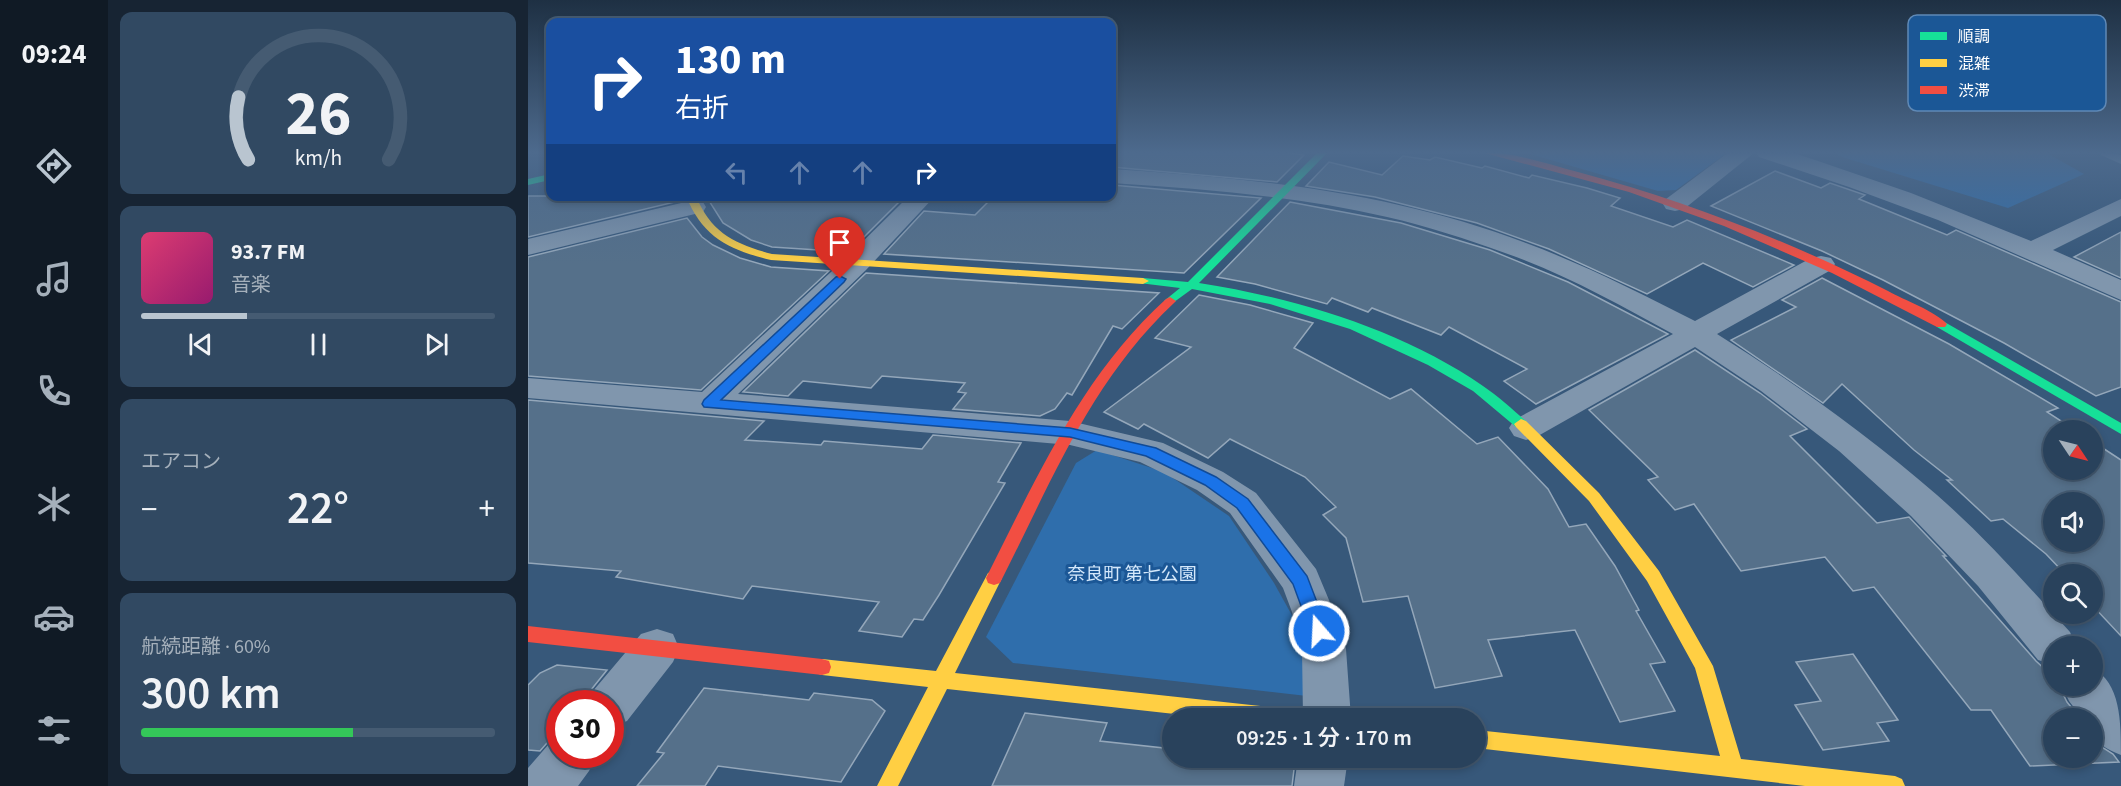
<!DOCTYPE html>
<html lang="ja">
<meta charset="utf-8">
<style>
:root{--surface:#29425c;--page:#314962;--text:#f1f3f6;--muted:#a5b0bb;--line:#455b72;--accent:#b9c5d0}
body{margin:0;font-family:"Source Sans 3","Noto Sans JP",sans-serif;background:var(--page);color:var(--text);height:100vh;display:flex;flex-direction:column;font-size:22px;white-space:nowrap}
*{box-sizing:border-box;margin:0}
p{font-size:20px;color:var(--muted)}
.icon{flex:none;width:33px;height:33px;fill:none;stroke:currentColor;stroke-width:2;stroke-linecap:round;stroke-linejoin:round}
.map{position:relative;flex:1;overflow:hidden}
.sheet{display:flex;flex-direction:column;gap:12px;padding:12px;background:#172433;width:420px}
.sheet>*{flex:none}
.top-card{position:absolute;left:18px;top:18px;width:570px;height:183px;border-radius:12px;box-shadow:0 3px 9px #0003,0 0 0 2px var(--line);background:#1a4fa0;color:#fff;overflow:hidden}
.needle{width:39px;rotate:125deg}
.tools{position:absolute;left:1515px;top:420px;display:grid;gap:12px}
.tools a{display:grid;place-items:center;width:60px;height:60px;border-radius:50%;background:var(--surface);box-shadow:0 3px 9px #0003,0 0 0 2px var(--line);font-size:30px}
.speed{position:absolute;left:18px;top:690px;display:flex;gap:12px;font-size:30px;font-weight:700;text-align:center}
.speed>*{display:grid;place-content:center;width:78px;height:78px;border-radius:50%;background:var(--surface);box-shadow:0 3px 9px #0003,0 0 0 2px var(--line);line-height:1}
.speed .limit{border:9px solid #d22;background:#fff;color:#111}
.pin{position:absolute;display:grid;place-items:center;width:51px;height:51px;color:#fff;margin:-62px -26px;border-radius:50% 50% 50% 0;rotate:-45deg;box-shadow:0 0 6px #0007}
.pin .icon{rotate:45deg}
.me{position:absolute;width:66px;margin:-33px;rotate:341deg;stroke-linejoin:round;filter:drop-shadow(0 0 4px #0008)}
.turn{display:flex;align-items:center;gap:21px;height:126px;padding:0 30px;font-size:27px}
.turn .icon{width:78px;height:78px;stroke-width:2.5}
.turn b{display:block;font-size:42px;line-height:51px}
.lanes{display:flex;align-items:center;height:57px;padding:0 30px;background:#0003;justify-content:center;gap:30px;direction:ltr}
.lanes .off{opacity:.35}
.big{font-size:45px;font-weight:600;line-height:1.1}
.sheet .card{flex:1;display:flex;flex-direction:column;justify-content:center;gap:9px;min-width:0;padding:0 21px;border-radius:12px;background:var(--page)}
.sheet .dial{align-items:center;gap:0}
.dial svg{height:156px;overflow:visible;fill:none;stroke:var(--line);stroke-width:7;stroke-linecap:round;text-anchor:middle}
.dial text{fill:var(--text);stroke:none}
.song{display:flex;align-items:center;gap:18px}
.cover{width:72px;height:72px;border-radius:9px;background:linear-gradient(135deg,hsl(340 70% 55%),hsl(320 70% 35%))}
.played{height:6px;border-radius:3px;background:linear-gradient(90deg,var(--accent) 30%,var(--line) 30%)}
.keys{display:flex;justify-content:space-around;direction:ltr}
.heat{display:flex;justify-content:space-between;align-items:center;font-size:33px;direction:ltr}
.charge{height:9px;border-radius:4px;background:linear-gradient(90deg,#34c759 60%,var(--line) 0)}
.trip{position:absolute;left:634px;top:708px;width:324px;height:60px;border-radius:30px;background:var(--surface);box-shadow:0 3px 9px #0003,0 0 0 2px var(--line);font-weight:600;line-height:60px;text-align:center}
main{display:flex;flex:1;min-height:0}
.menu{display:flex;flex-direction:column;width:108px;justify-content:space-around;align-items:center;background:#101a25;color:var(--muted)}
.menu .icon{width:42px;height:42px}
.menu .active{color:var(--accent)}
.menu b{font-size:27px;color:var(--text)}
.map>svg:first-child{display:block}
</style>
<main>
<nav class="menu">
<b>09:24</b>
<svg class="icon active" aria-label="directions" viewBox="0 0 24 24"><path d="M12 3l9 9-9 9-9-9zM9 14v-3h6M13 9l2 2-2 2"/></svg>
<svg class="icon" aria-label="music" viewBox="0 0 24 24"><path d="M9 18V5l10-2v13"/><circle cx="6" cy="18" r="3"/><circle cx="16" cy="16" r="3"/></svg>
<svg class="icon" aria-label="phone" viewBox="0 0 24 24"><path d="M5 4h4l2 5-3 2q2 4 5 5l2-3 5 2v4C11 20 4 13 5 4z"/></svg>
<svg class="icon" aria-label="climate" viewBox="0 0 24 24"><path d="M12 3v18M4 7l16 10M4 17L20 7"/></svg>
<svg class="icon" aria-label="car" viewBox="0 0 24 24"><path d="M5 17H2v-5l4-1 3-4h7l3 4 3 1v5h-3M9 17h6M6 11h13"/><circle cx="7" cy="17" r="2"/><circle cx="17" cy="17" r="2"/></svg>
<svg class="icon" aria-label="filters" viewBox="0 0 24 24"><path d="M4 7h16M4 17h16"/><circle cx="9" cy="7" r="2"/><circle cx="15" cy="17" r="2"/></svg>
</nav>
<section class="sheet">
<div class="card dial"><svg viewBox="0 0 100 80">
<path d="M14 69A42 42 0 1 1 86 69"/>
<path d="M14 69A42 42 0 0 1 9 37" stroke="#b9c5d0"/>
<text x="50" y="56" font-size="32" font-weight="700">26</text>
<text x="50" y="72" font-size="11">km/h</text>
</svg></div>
<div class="card">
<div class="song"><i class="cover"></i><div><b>93.7 FM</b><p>音楽</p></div></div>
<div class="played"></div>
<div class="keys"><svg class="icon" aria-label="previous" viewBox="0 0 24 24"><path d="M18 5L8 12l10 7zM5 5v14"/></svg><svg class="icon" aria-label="pause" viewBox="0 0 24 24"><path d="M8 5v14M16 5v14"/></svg><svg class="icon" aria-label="next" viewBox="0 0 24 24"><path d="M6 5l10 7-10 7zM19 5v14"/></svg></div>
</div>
<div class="card"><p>エアコン</p>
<div class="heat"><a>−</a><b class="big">22°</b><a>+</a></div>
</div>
<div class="card"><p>航続距離 · 60%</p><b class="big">300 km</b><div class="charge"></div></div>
</section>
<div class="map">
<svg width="1593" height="786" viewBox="0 0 1593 786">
<rect width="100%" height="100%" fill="#37587a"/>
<!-- green -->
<g fill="#2f6eac">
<path d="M995,152H1200L1148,190L1130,191Z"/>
<path d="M1306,152H1517L1556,174L1480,208L1314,157Z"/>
<path d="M569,450L636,472L701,516L746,583L776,637L779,696L485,663L458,637L548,463Z"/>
</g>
<!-- building -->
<g fill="#55708a" stroke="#94a7ba" stroke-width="1.5" fill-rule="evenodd">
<path d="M584,152H753L776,155L749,182L584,167Z"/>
<path d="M875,156L902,160L907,157L954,168L957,166L1001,178L1004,175L1059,188L1092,198L1083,206L1145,227L1159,220L1266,265L1225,287L1175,263L1119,294L1021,249L949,223L847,197L778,186L801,162L854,175Z"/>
<path d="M1247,171L1293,188L1302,183L1337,195L1331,199L1419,235L1428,230L1593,302V387L1568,396L1476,343L1355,280L1294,251L1183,206Z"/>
<path d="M584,185L733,198L656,273L356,254L396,211L447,215L466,196H584Z"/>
<path d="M0,196H149L151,201L0,237Z"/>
<path d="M178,196H377L321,252L244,247L223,240L195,223Z"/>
<path d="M762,202L873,223L962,250L1040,282L1140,334L1008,404L976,381L999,369L921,327L913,335L844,308L840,312L804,298L799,304L727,284L689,277Z"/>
<path d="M159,218L174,237L185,245L212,258L243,267L301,271L173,390L0,376V257Z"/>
<path d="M1593,232V278L1546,257Z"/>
<path d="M338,273L631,293L594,329L585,326L544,395L539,393L527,409L512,416L425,409L438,393L430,392L437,383L354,376L343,388L275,381L260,396L215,392Z"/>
<path d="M1294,278L1421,344L1530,408L1519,412L1547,430H1526V470H1564V441L1593,460V636L1564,605V574H1537L1518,554L1475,519L1463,521L1419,480H1424L1386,450L1314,384L1295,403L1203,340L1268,307L1254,300ZM1526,502H1564V542H1526Z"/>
<path d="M671,295L722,305L785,323L766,348L862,399L883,389L949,444L970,437L1020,489L1041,527L1058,524L1087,566L1111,610L1108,611L1137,662L1122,664L1147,711L1092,722L1047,630L960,640L974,676L907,688L880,596L835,602L818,538L795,515L808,507L777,477L702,439L680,458L616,424L610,429L576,412L663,347L627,338Z"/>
<path d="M1167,350L1232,393L1279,429L1262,436L1349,523L1381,517L1418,556H1415L1508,661L1524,676L1526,686H1531L1539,702L1552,718H1526V758H1564V735L1569,744L1585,754L1591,762L1502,766L1463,710H1443L1346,587L1325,591L1297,557L1213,571L1166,504L1147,510L1120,480L1130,477L1061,410Z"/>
<path d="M0,400L236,421L217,440L293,445L296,441L394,449L405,435L493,443L470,482L477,483L411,595L395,620L386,619L374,637L331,631L351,602L224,586L215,599L88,577L93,571L0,563Z"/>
<path d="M1325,654L1370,720L1349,723L1361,741L1295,750L1267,705L1293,701L1268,662Z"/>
<path d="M29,665L79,670L63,690L57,704H32V733L25,736L12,751L0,750V685L12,673Z"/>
<path d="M176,688L281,700L286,693L344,700L357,711L313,782L190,766L177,786H109L136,753L129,752Z"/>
<path d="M497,713L579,723L572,741L645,749V758H742L767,761L764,786H464Z"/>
</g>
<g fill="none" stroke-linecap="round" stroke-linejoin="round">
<!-- lane -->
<path fill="#8096ad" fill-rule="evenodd" d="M1572,152L1593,155V164L1573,155Z"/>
<!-- street -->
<g fill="#8096ad" fill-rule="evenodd">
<path d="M1201,152H1227L1156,209L1147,211L1138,209L1135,204L1138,199Z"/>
<path d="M1228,152H1263L1293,162L1383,193L1503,241L1593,199V216L1525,250L1593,280V300L1410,220L1321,187L1231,157Z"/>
<path d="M584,169C725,178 866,192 998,243C1057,265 1112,293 1167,321L1283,258L1293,256L1303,258L1307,264L1303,270L1189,334C1267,383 1340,435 1409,495C1457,537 1499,585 1542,632L1548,646H1526V665L1510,660L1450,586L1383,516L1311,451L1233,391L1167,347L1010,436L998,440L986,436L981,428L986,420L1145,334C1090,304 1035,273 977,253C938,239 899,226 859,217C769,196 676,189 584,183Z"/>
<path d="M381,196H407L338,270L210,394L542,421L635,443L695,472L728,493L788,569L806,612L818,649L823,718H775L774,649L764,612L755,588L702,513L669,490L612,462L542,445L0,398V378L174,392L318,258Z"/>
<path d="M166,200L175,202L178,207L175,212L0,255V239Z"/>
<path d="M129,629L145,634L151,648L145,662L99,721L82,728V704H59L65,691L113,634Z"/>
<path d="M1564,668C1593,682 1593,723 1593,755C1573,747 1564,741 1564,718H1554L1541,701L1534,686H1564Z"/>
<path d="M32,735V754H69L61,771L50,786H0V768L27,737Z"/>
<path d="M770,758H820L816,786H766Z"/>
</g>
<!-- fast -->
<g fill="#16e098" fill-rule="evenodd">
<path d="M790,152H800L671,283C768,298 874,330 955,386C970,396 984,409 998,421L1000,424L998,427H988L945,391L900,365L822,329L742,304L664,289L642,305L636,301L652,288L611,283V279L615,278L660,282Z"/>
<path d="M22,174V180L0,185V179Z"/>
<path d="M1413,320L1593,423V434L1409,327L1407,324Z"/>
</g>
<!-- slow -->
<g fill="#ffcf43" fill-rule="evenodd">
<path d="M158,196H168C183,233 207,244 244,254L615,278L621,281L615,284L243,260C202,250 175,238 158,196Z"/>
<path d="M993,419L998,421L1071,493L1131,571L1185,666L1213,759L1367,776L1374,779L1377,786H1277L948,748V730L1192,756L1167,668L1119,581L1061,501L988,427L986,424Z"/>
<path d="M466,571L472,573L474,578L427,673L760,709L767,712L770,718H683L419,689L370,786H349L400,687L294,675L287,673L285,667L287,661L294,659L408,671L460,573Z"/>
</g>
<!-- jam -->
<g fill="#f24e42" fill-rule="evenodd">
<path d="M953,152C986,152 1019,164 1050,172C1158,201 1261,241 1360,291C1376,300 1407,311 1419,324L1417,327H1409L1304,273L1196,226L1101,192Z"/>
<path d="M642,297L648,301L646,303C562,382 523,483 472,583L466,585L460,583L458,578C508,479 554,375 638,299Z"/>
<path d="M0,626L294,659L301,661L303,667L301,673L294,675L0,642Z"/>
</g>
</g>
<!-- sky -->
<linearGradient id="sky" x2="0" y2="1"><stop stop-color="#1e3043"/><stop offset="0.58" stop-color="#4d6a8d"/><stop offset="1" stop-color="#4d6a8d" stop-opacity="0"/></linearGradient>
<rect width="1593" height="263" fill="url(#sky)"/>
<!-- route -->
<path fill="#1a73e8" stroke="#114b97" stroke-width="1.5" d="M312,276L318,279L316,282L193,400L542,428L628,448L688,477L720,499L779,576L800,631L797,636L791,638L784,636L765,584L709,508L677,485L618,456L542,437L176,407L174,404L176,400L308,277Z"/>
<g text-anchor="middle" stroke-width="6" stroke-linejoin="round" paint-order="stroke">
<!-- near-park labels -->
<g font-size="18" fill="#d4e8fb" stroke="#1b5796">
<text x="604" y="580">奈良町 第七公園</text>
</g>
</g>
<!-- legend -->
<rect x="1380" y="15" width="198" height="96" rx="9" fill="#1b5796" stroke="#5f89b6" stroke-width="1.5"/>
<rect x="1392" y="32" width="27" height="8" fill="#16e098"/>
<rect x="1392" y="59" width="27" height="8" fill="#ffcf43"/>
<rect x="1392" y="86" width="27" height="8" fill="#f24e42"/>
<g font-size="16" fill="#fff">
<text x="1430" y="42">順調</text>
<text x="1430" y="69">混雑</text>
<text x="1430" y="96">渋滞</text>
</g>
</svg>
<div class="tools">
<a><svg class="needle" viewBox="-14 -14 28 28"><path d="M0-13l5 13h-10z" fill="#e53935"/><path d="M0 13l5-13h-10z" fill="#a5b0bb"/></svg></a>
<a><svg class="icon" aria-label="sound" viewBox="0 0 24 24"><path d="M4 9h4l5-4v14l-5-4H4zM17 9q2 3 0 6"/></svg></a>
<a><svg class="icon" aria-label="search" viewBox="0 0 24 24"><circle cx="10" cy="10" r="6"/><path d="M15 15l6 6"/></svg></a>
<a>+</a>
<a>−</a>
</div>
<div class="speed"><div class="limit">30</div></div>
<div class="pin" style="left:312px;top:279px;background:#d93025"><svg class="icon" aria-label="arrive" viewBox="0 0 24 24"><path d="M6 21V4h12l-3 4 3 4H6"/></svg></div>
<svg class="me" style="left:791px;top:631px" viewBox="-20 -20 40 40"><circle r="17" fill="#1a73e8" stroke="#fff" stroke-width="3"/><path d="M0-11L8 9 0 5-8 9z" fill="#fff"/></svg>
<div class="trip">09:25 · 1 分 · 170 m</div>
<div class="top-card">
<div class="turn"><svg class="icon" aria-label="right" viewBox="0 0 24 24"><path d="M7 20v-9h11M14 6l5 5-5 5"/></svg><div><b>130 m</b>右折</div></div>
<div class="lanes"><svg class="icon off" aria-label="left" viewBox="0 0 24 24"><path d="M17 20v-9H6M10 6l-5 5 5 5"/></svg><svg class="icon off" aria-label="ahead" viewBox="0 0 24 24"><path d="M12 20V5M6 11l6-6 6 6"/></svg><svg class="icon off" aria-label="ahead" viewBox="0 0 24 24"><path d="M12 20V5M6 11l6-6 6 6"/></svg><svg class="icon" aria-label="right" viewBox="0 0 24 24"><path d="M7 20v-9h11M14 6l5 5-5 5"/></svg></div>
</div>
</div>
</main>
